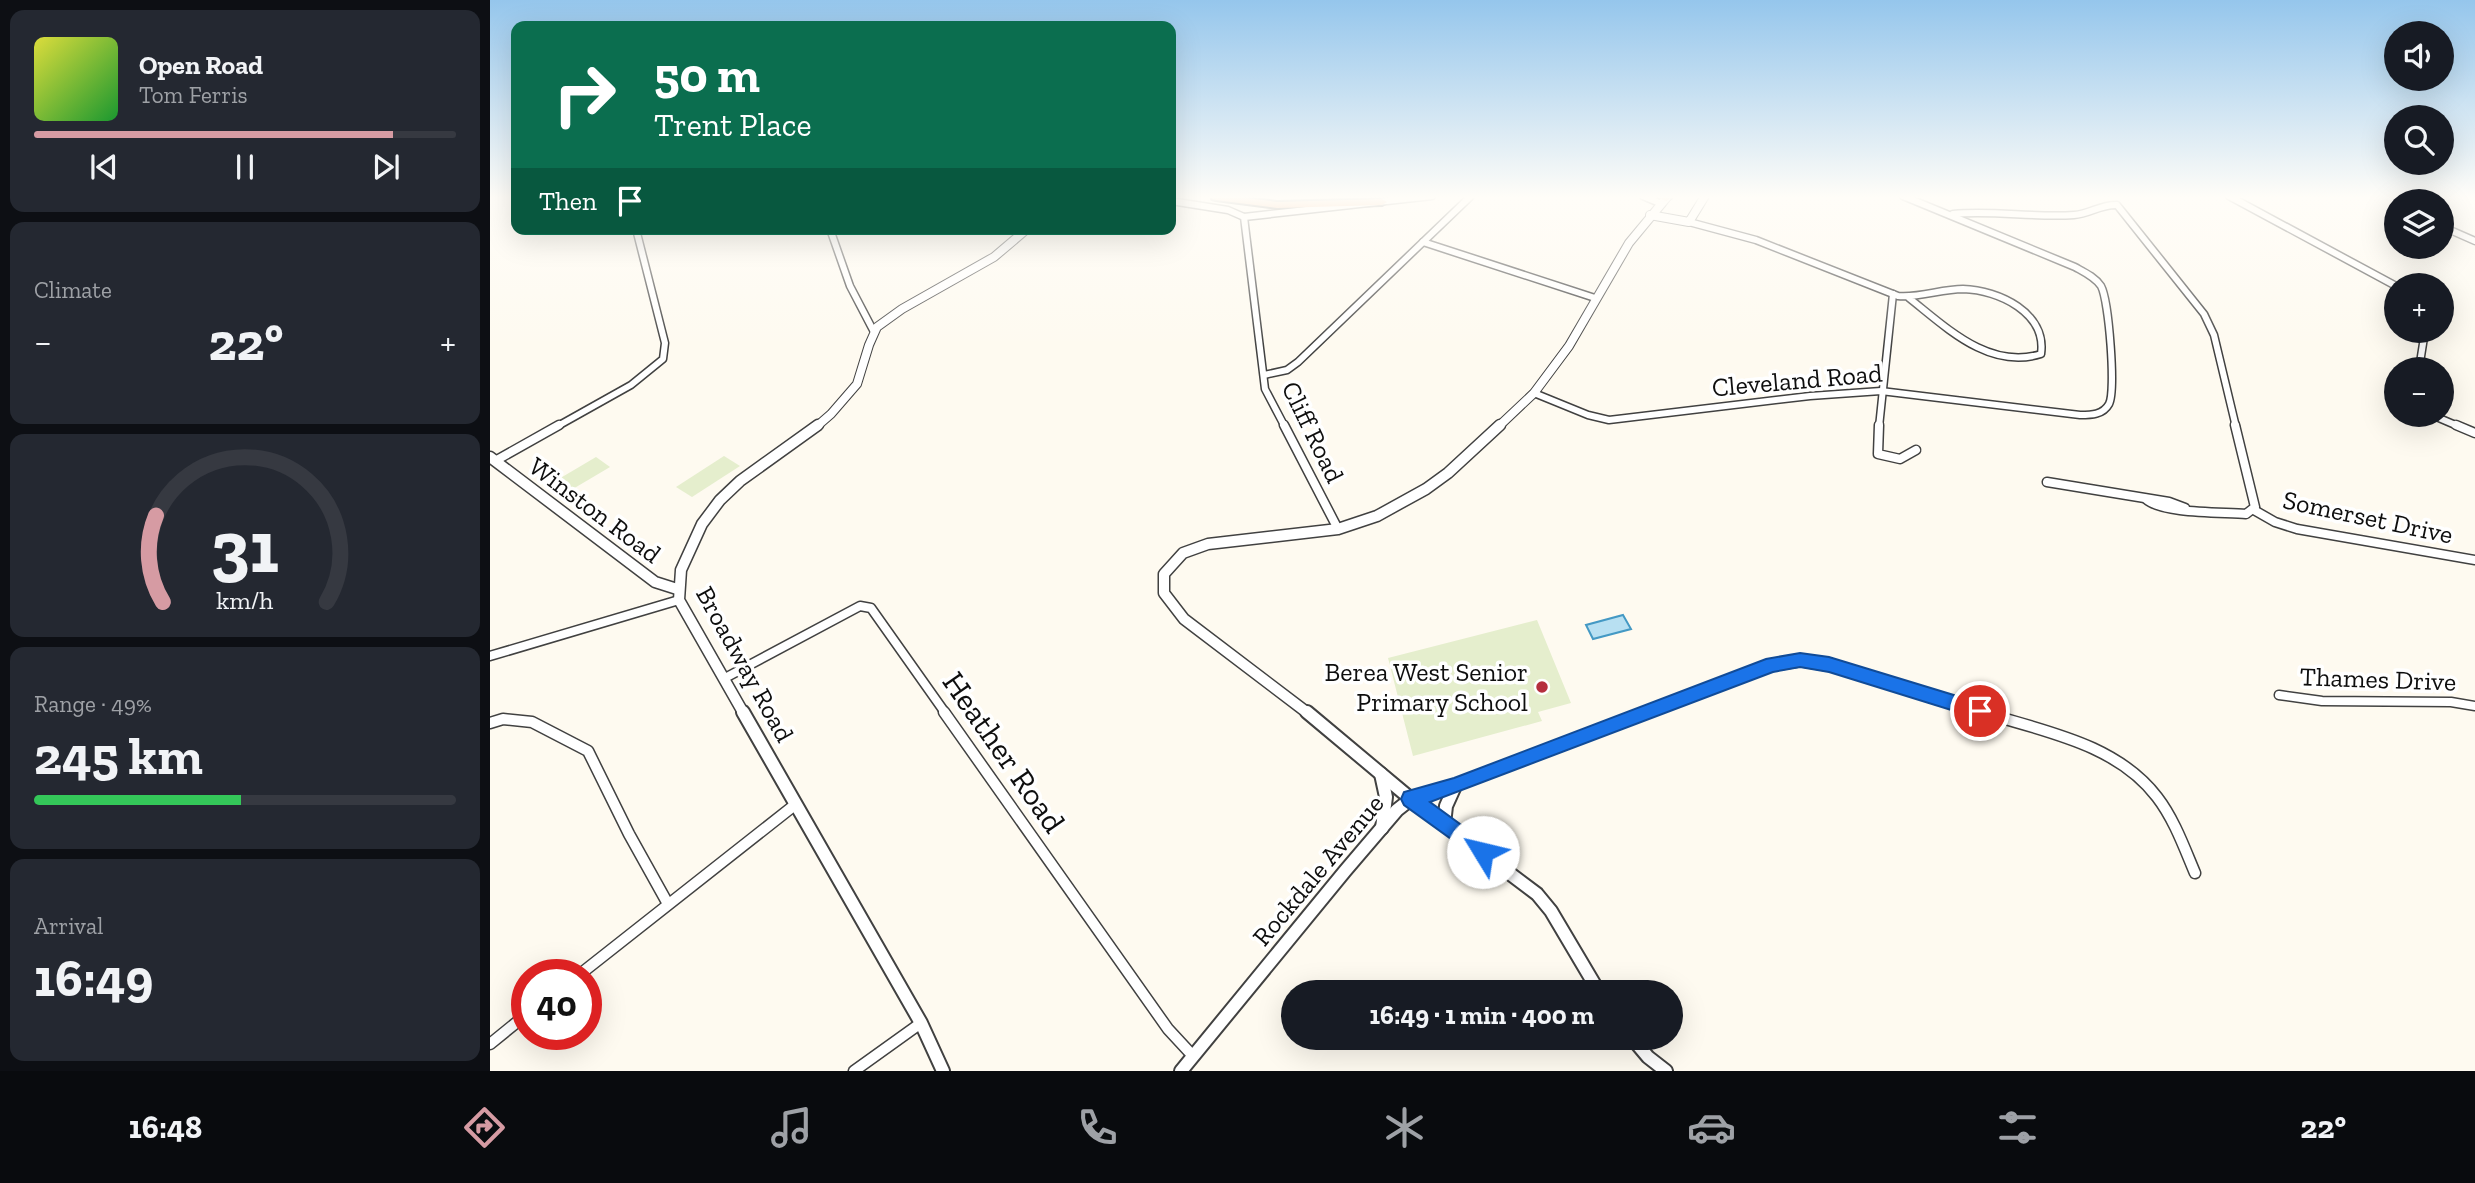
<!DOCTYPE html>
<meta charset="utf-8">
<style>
:root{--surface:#171b24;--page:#242831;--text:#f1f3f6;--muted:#9ea1a6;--line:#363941;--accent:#d69ba3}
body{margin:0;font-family:"Zilla Slab",serif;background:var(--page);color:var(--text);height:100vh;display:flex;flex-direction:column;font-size:26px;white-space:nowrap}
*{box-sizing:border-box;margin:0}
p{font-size:23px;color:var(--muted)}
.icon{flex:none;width:38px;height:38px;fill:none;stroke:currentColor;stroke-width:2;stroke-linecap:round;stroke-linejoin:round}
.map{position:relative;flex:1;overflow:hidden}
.panel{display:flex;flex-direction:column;gap:10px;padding:10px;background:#0d0f14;width:490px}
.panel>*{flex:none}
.guide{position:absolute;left:21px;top:21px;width:665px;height:214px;border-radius:14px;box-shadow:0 7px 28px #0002;background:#0b6e4f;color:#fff;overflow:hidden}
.tools{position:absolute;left:1894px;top:21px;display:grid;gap:14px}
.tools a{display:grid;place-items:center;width:70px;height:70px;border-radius:50%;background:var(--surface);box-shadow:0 7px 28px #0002;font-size:35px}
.speed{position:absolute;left:21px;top:959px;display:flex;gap:14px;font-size:35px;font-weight:700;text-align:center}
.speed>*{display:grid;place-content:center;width:91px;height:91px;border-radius:50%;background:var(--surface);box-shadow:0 7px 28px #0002;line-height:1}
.speed .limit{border:10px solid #d22;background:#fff;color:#111}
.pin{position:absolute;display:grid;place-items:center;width:60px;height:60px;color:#fff;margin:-30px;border:4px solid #fff;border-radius:50%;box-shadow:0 2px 7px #0007}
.me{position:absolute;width:77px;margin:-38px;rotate:306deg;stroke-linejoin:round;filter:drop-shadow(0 0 5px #0008)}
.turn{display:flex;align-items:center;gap:24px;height:147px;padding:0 28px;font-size:32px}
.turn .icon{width:91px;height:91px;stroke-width:2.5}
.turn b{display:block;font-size:49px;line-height:60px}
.then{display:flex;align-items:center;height:66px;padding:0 28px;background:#0003;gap:14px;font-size:26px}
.big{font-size:52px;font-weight:700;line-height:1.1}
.panel .widget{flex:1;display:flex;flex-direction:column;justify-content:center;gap:10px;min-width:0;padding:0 24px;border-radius:14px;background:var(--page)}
.panel .dial{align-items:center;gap:0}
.dial svg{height:182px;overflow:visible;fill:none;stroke:var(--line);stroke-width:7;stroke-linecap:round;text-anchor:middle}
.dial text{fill:var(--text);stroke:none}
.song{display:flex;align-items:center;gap:21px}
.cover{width:84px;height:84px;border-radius:10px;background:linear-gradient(135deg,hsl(60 70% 55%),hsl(130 70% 35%))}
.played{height:7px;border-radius:4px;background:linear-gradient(90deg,var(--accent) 85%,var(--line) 85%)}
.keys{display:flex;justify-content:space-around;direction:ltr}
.heat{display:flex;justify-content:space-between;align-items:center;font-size:38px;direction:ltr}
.charge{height:10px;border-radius:5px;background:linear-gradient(90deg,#34c759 49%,var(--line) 0)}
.trip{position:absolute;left:791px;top:980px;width:402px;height:70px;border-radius:35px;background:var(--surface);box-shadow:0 7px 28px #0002;font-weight:700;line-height:70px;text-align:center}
.dock{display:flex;height:112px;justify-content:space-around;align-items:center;background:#090b0e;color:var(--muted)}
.dock .icon{width:49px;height:49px}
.dock .active{color:var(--accent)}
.dock b{font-size:32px;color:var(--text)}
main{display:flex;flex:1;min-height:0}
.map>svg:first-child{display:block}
</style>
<main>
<section class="panel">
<div class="widget">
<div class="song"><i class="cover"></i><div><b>Open Road</b><p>Tom Ferris</p></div></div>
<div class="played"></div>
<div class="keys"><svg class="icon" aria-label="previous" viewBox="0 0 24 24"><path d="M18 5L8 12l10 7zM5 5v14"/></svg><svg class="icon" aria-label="pause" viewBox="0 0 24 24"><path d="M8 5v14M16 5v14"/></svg><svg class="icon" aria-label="next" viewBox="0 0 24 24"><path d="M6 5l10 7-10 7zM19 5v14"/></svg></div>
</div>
<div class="widget"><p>Climate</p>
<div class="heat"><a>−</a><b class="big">22°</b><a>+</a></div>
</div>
<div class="widget dial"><svg viewBox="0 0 100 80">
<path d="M14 69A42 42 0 1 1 86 69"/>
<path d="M14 69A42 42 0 0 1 11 31" stroke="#d69ba3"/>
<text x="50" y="56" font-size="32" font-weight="700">31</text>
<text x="50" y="72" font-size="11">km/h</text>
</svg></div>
<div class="widget"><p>Range · 49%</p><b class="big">245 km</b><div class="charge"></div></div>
<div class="widget"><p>Arrival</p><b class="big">16:49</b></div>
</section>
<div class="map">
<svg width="1985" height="1071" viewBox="0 0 1985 1071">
<rect width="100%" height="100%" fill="#fefaf0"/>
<!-- pitch -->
<g fill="#e5eecd">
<path d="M234,456L250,466L202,497L186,487Z"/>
<path d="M106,457L120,467L71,496L57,486Z"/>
<path d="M1047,620L1081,703L1048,712L1052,721L923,756L898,658Z"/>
</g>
<!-- water -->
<path fill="#b8e0f2" stroke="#4499c4" stroke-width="2" d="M1133,615L1141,629L1103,639L1096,625Z"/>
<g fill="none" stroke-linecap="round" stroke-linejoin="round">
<!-- minor-far2 casing -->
<g stroke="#414141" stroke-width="9">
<g id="minor-far2">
<path d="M1153,196L1172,204"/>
<path d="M1739,196L1906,286"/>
<path d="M681,201L738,210L754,217L775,389L795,427"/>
<path d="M1914,201L1916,196"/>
<path d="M1463,214C1503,210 1544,218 1584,215C1600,214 1611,204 1627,205L1714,314L1724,335L1746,427"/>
<path d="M754,217L942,196"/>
<path d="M1199,222L1266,240L1408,296C1430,298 1451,289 1473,289C1509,290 1557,313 1551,354C1499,370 1457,328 1419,298"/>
<path d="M1951,226L1985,241"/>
<path d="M340,229L360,286L383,330"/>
<path d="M933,242L1105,298"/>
<path d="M1929,369L1935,331"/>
<path d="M774,375L797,370L808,362L981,196"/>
<path d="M1044,393L1098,415L1119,420L1320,396L1391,391L1590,415C1601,415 1613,415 1619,404C1626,391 1619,301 1611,286C1605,277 1594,272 1585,267L1413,196"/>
<path d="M1942,415L1970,427"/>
<path d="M66,427L141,385L173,359L175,343L146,229"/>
<path d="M1389,427L1403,294"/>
</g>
</g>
<!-- minor-far1 casing -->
<g stroke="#414141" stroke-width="11">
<g id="minor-far1">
<path d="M794,425L848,529"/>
<path d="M1389,425L1388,454L1410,459L1426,450"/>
<path d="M1966,425L1985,433"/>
<path d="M5,461L69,425"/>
<path d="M1557,482L1679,502L1695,508"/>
<path d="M1656,499C1672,514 1732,512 1756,514L1765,507L1745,425"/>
<path d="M1764,510L1785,522L1807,529L1985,560"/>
<path d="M0,656L189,600"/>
<path d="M235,678L370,606L381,608L456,714"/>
<path d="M1789,695L1832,701L1961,702L1985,706"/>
<path d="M1154,714L1274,668L1311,662L1359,670L1497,714"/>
</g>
</g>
<!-- minor casing -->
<g stroke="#414141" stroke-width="13">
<g id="minor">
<path d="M454,712L678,1029L703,1056"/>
<path d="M1492,712C1552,731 1626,743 1667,797C1684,819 1694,847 1705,873"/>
<path d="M0,723L13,719L42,722L98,751L139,834L178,904"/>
<path d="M921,799L965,786L1159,712"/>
<path d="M89,975L306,804"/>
<path d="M0,1044L37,1014"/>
<path d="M364,1071L431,1023"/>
</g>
</g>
<!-- tertiary-far2 casing -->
<g stroke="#414141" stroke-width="10">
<g id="tertiary-far2">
<path d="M1160,215L1199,222L1215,196"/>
<path d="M326,427L341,414L367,384L379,345L387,327L412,309L504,257L537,229"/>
<path d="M1008,427L1044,393L1079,346L1139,243L1178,196"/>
</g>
</g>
<!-- tertiary-far1 casing -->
<g stroke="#414141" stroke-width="13">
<g id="tertiary-far1">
<path d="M0,457L165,582L187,589"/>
<path d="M254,714L189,600L191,570L212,524L230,500L250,481L328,425"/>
<path d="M819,714L694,619L674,593V574L693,553L718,544L848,529L887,516L936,489L958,473L1010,425"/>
</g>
</g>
<!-- tertiary casing -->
<g stroke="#414141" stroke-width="16">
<g id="tertiary">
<path d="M253,712L431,1023L453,1071"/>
<path d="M817,712L921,799L1047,894L1061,911L1109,992"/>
<path d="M891,774L896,797L892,828"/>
<path d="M954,824L956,806L965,786"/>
<path d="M1142,1038L1158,1057L1176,1071"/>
<path d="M691,1071L855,871L907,810L921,799"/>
</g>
</g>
<!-- motorway casing -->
<g stroke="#1f1f1f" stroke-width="4">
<g id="motorway">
<path d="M722,196H742L787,202L892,199L897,202L892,205L787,208L726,200L722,199Z"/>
<path d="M1165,196H1180L1181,198L1176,201Z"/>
</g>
</g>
<!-- minor-far2 -->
<use href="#minor-far2" stroke="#fff" stroke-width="6"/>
<!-- minor-far1 -->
<use href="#minor-far1" stroke="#fff" stroke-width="8"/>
<!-- minor -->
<use href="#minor" stroke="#fff" stroke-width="10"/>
<!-- tertiary-far2 -->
<use href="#tertiary-far2" stroke="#fff" stroke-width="8"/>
<!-- tertiary-far1 -->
<use href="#tertiary-far1" stroke="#fff" stroke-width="10"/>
<!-- tertiary -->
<use href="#tertiary" stroke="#fff" stroke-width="12"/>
<!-- motorway -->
<use href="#motorway" fill="#ea9862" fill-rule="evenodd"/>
</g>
<!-- sky -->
<linearGradient id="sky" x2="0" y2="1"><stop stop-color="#95c6ec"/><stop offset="0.57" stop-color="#fffdf8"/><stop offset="1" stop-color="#fffdf8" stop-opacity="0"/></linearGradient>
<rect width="1985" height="346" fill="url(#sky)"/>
<!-- route -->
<path fill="#1a73e8" stroke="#114b97" stroke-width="2" d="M1310,653L1339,657L1490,703L1497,706L1499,711L1497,717L1490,719L1339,672L1310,667L1283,672L940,802L1000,846L1003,852L1000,859L993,862L914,805L911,799L914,792L964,778L1276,659Z"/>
<!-- markers -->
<circle fill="#b52f3e" stroke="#fff" stroke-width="2.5" cx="1052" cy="687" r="7"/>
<g text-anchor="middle" stroke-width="7" stroke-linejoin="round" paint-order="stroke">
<!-- street labels -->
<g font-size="26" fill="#0e0e0e" stroke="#fff">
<text transform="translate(1307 380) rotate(-5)" y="9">Cleveland Road</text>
<text transform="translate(823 432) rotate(64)" y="9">Cliff Road</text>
<text transform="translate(105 510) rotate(37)" y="9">Winston Road</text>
<text transform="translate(1878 517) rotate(12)" y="9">Somerset Drive</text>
<text transform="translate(255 664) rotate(61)" y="9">Broadway Road</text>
<text transform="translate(1888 679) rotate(2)" y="9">Thames Drive</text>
<text transform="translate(828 870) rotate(-50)" y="9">Rockdale Avenue</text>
</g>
<!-- poi labels -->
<g font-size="26" fill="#0e0e0e" stroke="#fff" text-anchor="end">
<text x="1038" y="681">Berea West Senior<tspan x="1038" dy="30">Primary School</tspan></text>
</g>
<!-- near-street labels -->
<g font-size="32" fill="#0e0e0e" stroke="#fff">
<text transform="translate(514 752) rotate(55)" y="11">Heather Road</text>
</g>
</g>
</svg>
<div class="tools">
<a><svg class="icon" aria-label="sound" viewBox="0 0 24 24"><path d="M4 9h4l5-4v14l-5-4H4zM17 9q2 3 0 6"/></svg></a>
<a><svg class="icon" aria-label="search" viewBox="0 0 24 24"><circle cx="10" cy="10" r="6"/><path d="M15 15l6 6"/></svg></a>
<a><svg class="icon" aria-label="layers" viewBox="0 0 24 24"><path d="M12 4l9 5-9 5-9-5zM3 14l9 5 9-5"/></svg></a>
<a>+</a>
<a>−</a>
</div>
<div class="speed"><div class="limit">40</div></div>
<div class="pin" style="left:1490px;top:711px;background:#d93025"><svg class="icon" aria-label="arrive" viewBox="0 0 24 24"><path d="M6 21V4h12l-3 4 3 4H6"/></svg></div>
<svg class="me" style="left:993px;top:852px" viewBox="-20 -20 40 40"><circle r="19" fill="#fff"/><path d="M0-13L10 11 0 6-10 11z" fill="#1a73e8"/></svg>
<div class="trip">16:49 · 1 min · 400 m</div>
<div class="guide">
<div class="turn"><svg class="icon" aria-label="right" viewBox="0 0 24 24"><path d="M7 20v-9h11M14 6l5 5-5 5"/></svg><div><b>50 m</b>Trent Place</div></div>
<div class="then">Then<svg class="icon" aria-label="arrive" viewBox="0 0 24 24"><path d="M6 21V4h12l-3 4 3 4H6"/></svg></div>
</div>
</div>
</main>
<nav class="dock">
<b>16:48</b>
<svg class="icon active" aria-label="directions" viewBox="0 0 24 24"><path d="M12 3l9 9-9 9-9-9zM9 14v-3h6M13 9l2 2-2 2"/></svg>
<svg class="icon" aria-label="music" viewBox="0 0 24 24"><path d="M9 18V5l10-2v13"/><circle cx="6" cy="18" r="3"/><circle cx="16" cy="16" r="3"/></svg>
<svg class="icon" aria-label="phone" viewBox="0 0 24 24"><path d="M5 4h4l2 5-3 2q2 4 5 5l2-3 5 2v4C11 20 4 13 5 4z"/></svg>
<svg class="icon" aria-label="climate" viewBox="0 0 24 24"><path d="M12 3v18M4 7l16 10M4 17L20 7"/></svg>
<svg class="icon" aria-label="car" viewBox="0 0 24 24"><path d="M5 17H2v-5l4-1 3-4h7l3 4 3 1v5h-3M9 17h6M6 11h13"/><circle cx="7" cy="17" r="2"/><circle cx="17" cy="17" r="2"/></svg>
<svg class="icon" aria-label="filters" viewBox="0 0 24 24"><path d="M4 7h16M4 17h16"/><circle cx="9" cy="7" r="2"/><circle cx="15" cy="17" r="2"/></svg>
<b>22°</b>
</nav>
